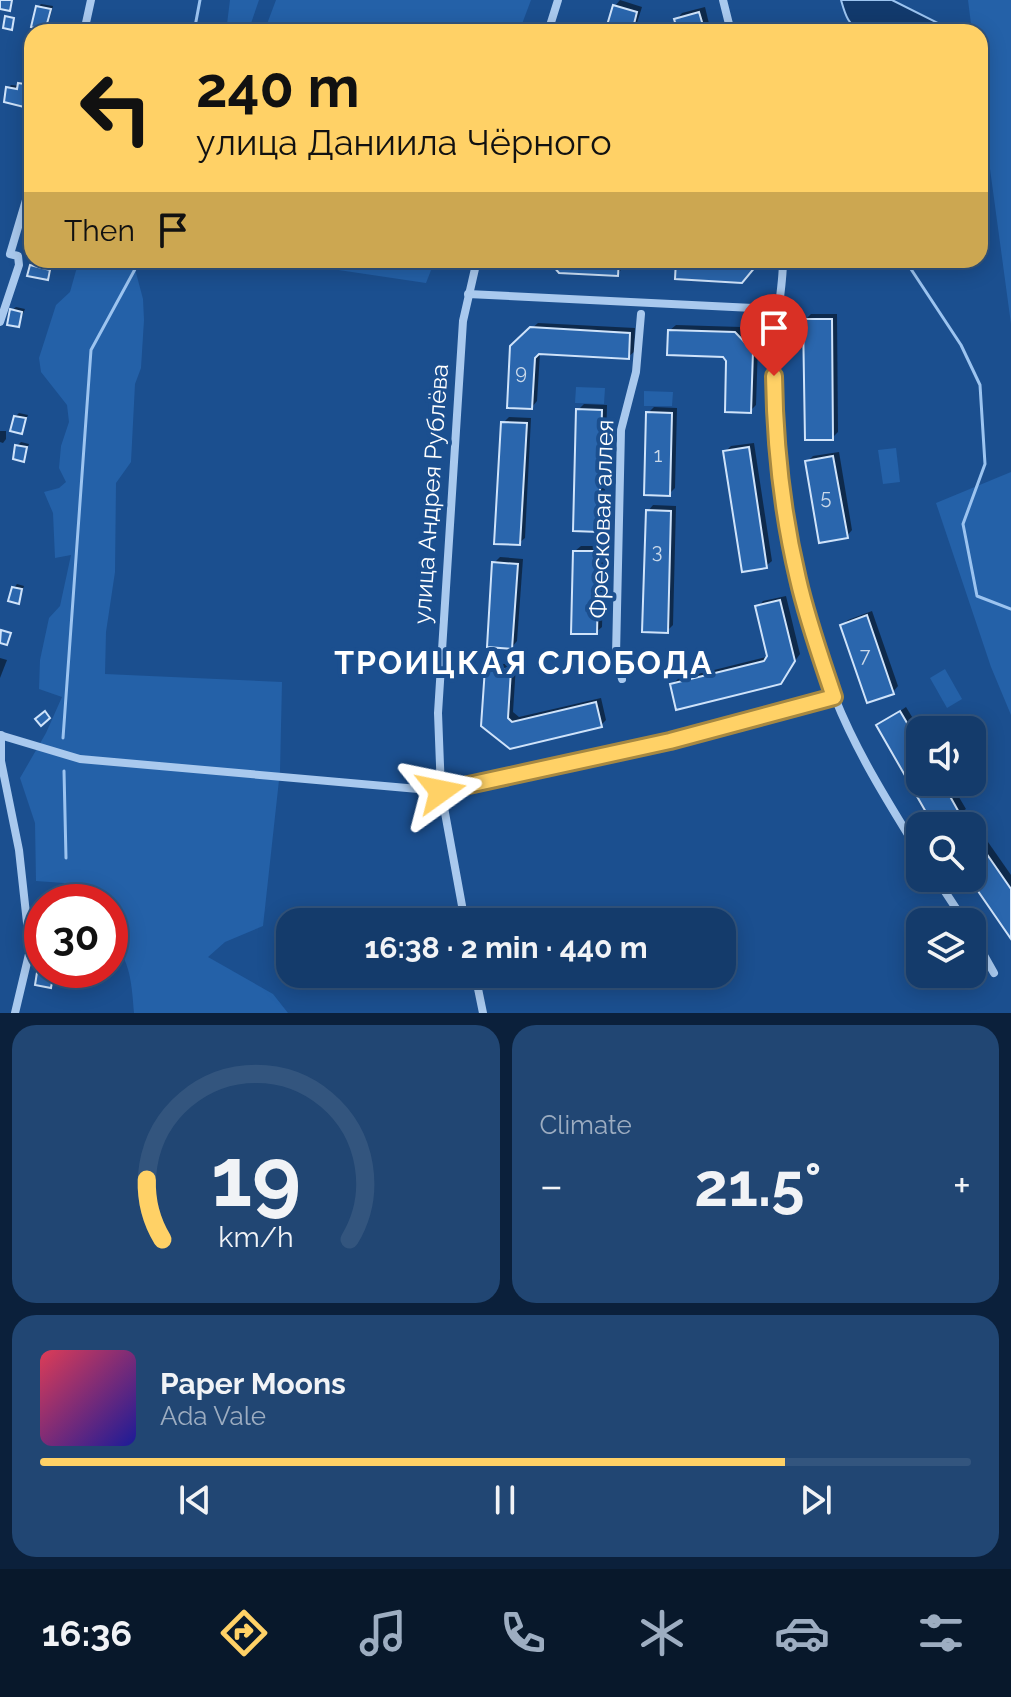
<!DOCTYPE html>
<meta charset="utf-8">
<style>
:root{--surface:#143b6b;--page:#214673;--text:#f1f3f6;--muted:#9dadc1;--line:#33557e;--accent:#ffd166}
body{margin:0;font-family:Raleway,sans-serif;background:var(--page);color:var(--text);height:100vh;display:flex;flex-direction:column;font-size:30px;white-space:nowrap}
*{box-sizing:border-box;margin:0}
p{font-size:26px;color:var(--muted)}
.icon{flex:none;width:44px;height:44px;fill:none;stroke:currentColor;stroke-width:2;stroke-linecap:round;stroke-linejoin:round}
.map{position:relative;height:1013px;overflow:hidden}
.side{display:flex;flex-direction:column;gap:12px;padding:12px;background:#0b203b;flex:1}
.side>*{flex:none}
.banner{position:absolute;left:24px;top:24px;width:964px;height:244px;border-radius:24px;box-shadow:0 4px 20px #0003,0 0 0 2px var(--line);background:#ffd166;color:#111;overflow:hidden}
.tools{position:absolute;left:906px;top:716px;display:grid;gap:16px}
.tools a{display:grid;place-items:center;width:80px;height:80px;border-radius:16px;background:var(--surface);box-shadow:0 4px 20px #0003,0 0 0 2px var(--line);font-size:40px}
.speed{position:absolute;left:24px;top:884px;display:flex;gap:16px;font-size:40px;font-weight:700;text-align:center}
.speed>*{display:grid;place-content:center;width:104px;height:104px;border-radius:50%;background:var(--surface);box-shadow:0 4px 20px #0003,0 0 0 2px var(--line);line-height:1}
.speed .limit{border:12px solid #d22;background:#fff;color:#111}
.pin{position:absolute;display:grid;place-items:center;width:68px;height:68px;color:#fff;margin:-82px -34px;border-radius:50% 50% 50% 0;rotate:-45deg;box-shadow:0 0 8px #0007}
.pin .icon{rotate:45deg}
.me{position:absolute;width:88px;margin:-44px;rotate:78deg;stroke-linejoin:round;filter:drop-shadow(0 0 6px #0008)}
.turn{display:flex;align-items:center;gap:28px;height:168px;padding:0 40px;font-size:36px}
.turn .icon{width:104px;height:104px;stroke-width:2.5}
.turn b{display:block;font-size:56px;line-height:68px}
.then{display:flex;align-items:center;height:76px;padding:0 40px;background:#0003;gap:16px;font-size:30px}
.big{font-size:60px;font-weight:700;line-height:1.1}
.side .tile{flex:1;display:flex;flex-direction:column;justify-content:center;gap:12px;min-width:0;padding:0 28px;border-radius:24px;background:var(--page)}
.side .dial{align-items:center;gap:0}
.dial svg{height:208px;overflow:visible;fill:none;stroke:var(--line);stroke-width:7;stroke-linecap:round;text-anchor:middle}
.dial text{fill:var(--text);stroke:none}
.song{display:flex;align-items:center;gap:24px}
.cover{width:96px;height:96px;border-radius:12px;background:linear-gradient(135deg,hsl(350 70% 55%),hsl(240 70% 35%))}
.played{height:8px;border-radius:4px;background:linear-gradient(90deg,var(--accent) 80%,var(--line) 80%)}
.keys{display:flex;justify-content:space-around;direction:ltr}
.heat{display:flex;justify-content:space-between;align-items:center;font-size:44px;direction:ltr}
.side .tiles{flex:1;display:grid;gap:12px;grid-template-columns:1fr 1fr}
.tile:last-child{grid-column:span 2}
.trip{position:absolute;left:276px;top:908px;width:460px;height:80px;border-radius:24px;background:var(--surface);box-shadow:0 4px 20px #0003,0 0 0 2px var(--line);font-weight:700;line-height:80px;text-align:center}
.menu{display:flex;height:128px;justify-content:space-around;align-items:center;background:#08182b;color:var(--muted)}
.menu .icon{width:56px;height:56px}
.menu .current{color:var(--accent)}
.menu b{font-size:36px;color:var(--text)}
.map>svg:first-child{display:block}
</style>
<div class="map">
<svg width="1011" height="1013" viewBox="0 0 1011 1013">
<rect width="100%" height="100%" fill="#1b4f8f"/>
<!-- green -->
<g fill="#2461a8">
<path d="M230,0H259L248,32H226Z"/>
<path d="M276,0H531L519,32H264Z"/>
<path d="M968,0H1011V324L980,95V32H972Z"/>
<path d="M79,260H128L135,269L143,299L144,320L141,368L135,384L131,462L116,483L115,572L106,632L105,674L282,682L280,771L263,926L225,942L208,957L273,994L288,1013H134C132,988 131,957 110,940V902H73L64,883L36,881L35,823L20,778L46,733L62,697L39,689L40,660L49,618L60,606L71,555L55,558L53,513L44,492L59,488L66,482L59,468L61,446L69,422L67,405L41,372L39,358L56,305L70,292Z"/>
<path d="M271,260H435L426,283Z"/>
<path d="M576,387L605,388L604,404L575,403Z"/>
<path d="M644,391L673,392L672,406H644Z"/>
<path d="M896,448L900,482L883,484L878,450Z"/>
<path d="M1011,472V715L991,667L936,503Z"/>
<path d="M945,669L962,699L947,708L930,678Z"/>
</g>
<!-- water -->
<path fill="#123a6d" stroke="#9cc4f0" stroke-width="2" d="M841,0H892L946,27V32H863C848,26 845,14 841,0Z"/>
<!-- shadow -->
<g fill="#0007">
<path d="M620,0L642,7L634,32H607L615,6Z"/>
<path d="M41,4L53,6L48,25L45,29L38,7Z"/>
<path d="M705,7L711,32H680L677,19L682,13Z"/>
<path d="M806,28L808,32H790Z"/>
<path d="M23,80L32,82V107L8,88L11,85L20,86Z"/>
<path d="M551,260H623V268L617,274Z"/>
<path d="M35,263L52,267L50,275L47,278L31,266Z"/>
<path d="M16,307L25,309L18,325L12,310Z"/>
<path d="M811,314H837L838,432L832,438L805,320Z"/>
<path d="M538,323L635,328L634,352L628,357L540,353L537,401L532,407L512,346Z"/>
<path d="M676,325L741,327L758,345L756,405L750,411L723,355L670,330Z"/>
<path d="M584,404L607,405L604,524L598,530L578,410Z"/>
<path d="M654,407L677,408L675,488L669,494L648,413Z"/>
<path d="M19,413L28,415L21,431L15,417Z"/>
<path d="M509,417L531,418L525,538L519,543L503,423Z"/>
<path d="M0,431H6V439L3,443L0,442Z"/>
<path d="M21,442L29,444L23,459L17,446Z"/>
<path d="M754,443L772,561L766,566L725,452L731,446Z"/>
<path d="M839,452L852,530L847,536L807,462L813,456Z"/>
<path d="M653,505L676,506L673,625L667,631L648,511Z"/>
<path d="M581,546H604L602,627L596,632L575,551Z"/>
<path d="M500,557L523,559L517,641L512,647L494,563Z"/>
<path d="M17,584L24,586L18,601L14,588Z"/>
<path d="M786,596L800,654L780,682L672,684L678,679L770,656L758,607L763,601Z"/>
<path d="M872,611L898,686L893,692L842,625L848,620Z"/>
<path d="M0,658L7,660L0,678Z"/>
<path d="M493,663L516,665L513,712L519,717L601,698L606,720L601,725L510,747L487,669Z"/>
<path d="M906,707L920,730V782H950L966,809L940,826H937L878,726Z"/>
<path d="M981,832L1011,875V936L971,878L972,839Z"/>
</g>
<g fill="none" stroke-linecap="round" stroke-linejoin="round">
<!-- stream -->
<g stroke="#9cc4f0" stroke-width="3">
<path d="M194,32L200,0"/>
<path d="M905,260L961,345L980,385L985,464L963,524L977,596L1011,609"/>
<path d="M63,738L91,350L140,260"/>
<path d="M64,771L66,858"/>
</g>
</g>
<!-- building -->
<g fill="#2a66ad" stroke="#cfe3fa" stroke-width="2">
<path d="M0,0H12L10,11L0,9Z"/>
<path d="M613,5L637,12L632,32H605Z"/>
<path d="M36,6L51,9L45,31L31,27Z"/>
<path d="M699,12L705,32H678L674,19Z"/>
<path d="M5,16L14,18L12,30L3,28Z"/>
<path d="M18,83L32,85V109L4,102L6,87L17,89Z"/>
<path d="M548,260H619L618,276L559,273Z"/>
<path d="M676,260H761L742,283L675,279Z"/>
<path d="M30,265L50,270L48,280L27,276Z"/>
<path d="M10,309L22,312L19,327L7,325Z"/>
<path d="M803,319H832L833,440H805Z"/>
<path d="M530,327L630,333L629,359L539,354L535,358L532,409L507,408L510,346Z"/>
<path d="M668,330L735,332L753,351L751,413L725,412L726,361L723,357L667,355Z"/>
<path d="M576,409L602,410L599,532L573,531Z"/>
<path d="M646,412L672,413L670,496L644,495Z"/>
<path d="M14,416L26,418L22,434L10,431Z"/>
<path d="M501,422L527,423L520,545L494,544Z"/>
<path d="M15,445L27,447L24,462L13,459Z"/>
<path d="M749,447L767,568L742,572L723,451Z"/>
<path d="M833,456L848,538L819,543L805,461Z"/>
<path d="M646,510L671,511L668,633L642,632Z"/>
<path d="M573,551H599L597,634H571Z"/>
<path d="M492,562L518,564L512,649L487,647Z"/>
<path d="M12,587L22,589L19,604L8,601Z"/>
<path d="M780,600L795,661L781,684L676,710L670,684L764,661L767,656L755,606Z"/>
<path d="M867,615L894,694L867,703L840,625Z"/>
<path d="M1,630L11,633L7,645L0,643Z"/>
<path d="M485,668L511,670L508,718L512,722L596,702L602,727L510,749L481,726Z"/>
<path d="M45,711L50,718L41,726L35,719Z"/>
<path d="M900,711L920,745V782H942L961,816L944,826H934L876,725Z"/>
<path d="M975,837L1011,889V939L969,878H972V839Z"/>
<path d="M38,966L42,967V970H54L51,988L35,985Z"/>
</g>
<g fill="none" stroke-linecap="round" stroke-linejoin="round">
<!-- street -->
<g stroke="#a9c9ee" stroke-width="8">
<path d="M723,0L731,32"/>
<path d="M84,32L91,0"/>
<path d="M548,32L558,0"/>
<path d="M783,260C783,291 775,321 774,351C773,377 773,405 775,431C780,516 802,620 835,698C857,753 889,804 920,854"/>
<path d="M468,294L753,308L780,307"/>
<path d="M0,322L19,265L18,256L10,254L32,180"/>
<path d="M622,679L616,655L621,430L636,372L641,314"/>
<path d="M1,735V761L19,850L30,950L15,1013"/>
<path d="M3,736L80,759L441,791L670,741L834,697"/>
<path d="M936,878L965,922"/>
<path d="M465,922L441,791L438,713L463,321L477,260"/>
<path d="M972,934L994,973"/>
<path d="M475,974L483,1013"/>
</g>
</g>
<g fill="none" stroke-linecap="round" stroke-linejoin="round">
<!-- route casing -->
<g stroke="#a68842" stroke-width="20">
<path id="route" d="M441,791L670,741L834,697C821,658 807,619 798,579C782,512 775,445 774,376"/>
</g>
<!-- route -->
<use href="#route" stroke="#ffd166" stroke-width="14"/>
</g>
<g text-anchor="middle" stroke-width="8" stroke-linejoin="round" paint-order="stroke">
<!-- number labels -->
<g font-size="20" fill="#cad9ea">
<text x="521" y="379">9</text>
<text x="658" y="462">1</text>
<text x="826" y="504">5</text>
<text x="657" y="558">3</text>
<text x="865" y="662">7</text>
</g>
<!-- street labels -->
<g font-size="24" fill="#fff" stroke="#1b4f8f">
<text transform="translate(431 494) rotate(-86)" y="8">улица Андрея Рублёва</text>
<text transform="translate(602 519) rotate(-88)" y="8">Фресковая аллея</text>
</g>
<!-- district labels -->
<g font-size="32" font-weight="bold" letter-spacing="2" fill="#fff" stroke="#1b4f8f">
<text x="524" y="674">ТРОИЦКАЯ СЛОБОДА</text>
</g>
</g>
</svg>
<div class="tools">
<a><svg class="icon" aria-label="sound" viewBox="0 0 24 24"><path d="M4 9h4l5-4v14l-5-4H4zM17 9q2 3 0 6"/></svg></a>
<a><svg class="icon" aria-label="search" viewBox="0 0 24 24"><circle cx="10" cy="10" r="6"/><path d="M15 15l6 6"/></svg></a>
<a><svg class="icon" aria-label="layers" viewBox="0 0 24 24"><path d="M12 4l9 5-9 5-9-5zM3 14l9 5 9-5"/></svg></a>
</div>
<div class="speed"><div class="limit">30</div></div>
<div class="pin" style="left:774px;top:376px;background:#d93025"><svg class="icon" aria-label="arrive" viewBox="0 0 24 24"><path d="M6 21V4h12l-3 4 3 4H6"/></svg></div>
<svg class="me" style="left:441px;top:791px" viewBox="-20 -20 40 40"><path d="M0-17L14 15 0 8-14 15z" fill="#ffd166" stroke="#fff" stroke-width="4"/></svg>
<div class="trip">16:38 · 2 min · 440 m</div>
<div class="banner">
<div class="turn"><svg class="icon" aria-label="left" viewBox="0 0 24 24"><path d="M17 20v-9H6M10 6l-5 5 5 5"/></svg><div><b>240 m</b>улица Даниила Чёрного</div></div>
<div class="then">Then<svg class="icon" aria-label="arrive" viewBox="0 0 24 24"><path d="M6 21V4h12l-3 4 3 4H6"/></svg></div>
</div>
</div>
<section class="side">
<div class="tiles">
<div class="tile dial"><svg viewBox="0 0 100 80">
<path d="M14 69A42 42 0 1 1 86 69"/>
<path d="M14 69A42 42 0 0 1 8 46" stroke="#ffd166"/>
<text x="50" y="56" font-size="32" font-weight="700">19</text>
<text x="50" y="72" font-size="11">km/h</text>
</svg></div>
<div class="tile"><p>Climate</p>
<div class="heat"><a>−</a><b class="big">21.5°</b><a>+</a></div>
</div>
<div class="tile">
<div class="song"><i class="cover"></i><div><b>Paper Moons</b><p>Ada Vale</p></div></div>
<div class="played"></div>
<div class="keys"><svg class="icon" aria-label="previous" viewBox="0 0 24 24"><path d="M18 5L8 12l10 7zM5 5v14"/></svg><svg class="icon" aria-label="pause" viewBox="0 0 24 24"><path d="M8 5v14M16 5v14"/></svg><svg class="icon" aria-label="next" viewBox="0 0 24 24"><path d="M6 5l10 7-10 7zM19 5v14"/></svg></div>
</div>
</div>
</section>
<nav class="menu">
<b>16:36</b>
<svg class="icon current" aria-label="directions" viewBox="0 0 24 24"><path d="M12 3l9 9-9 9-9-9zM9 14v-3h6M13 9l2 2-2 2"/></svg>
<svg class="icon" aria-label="music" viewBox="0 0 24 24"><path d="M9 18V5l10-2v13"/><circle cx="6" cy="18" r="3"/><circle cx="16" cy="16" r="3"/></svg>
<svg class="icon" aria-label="phone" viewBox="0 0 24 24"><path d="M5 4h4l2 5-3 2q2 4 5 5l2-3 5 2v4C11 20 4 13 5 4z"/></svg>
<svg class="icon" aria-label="climate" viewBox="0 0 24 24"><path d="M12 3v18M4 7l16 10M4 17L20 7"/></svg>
<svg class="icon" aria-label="car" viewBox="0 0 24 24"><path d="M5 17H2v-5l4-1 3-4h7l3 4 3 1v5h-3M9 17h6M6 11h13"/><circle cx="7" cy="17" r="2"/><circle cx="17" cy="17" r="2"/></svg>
<svg class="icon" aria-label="filters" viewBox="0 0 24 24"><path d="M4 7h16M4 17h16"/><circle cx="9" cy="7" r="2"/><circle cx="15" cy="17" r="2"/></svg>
</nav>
